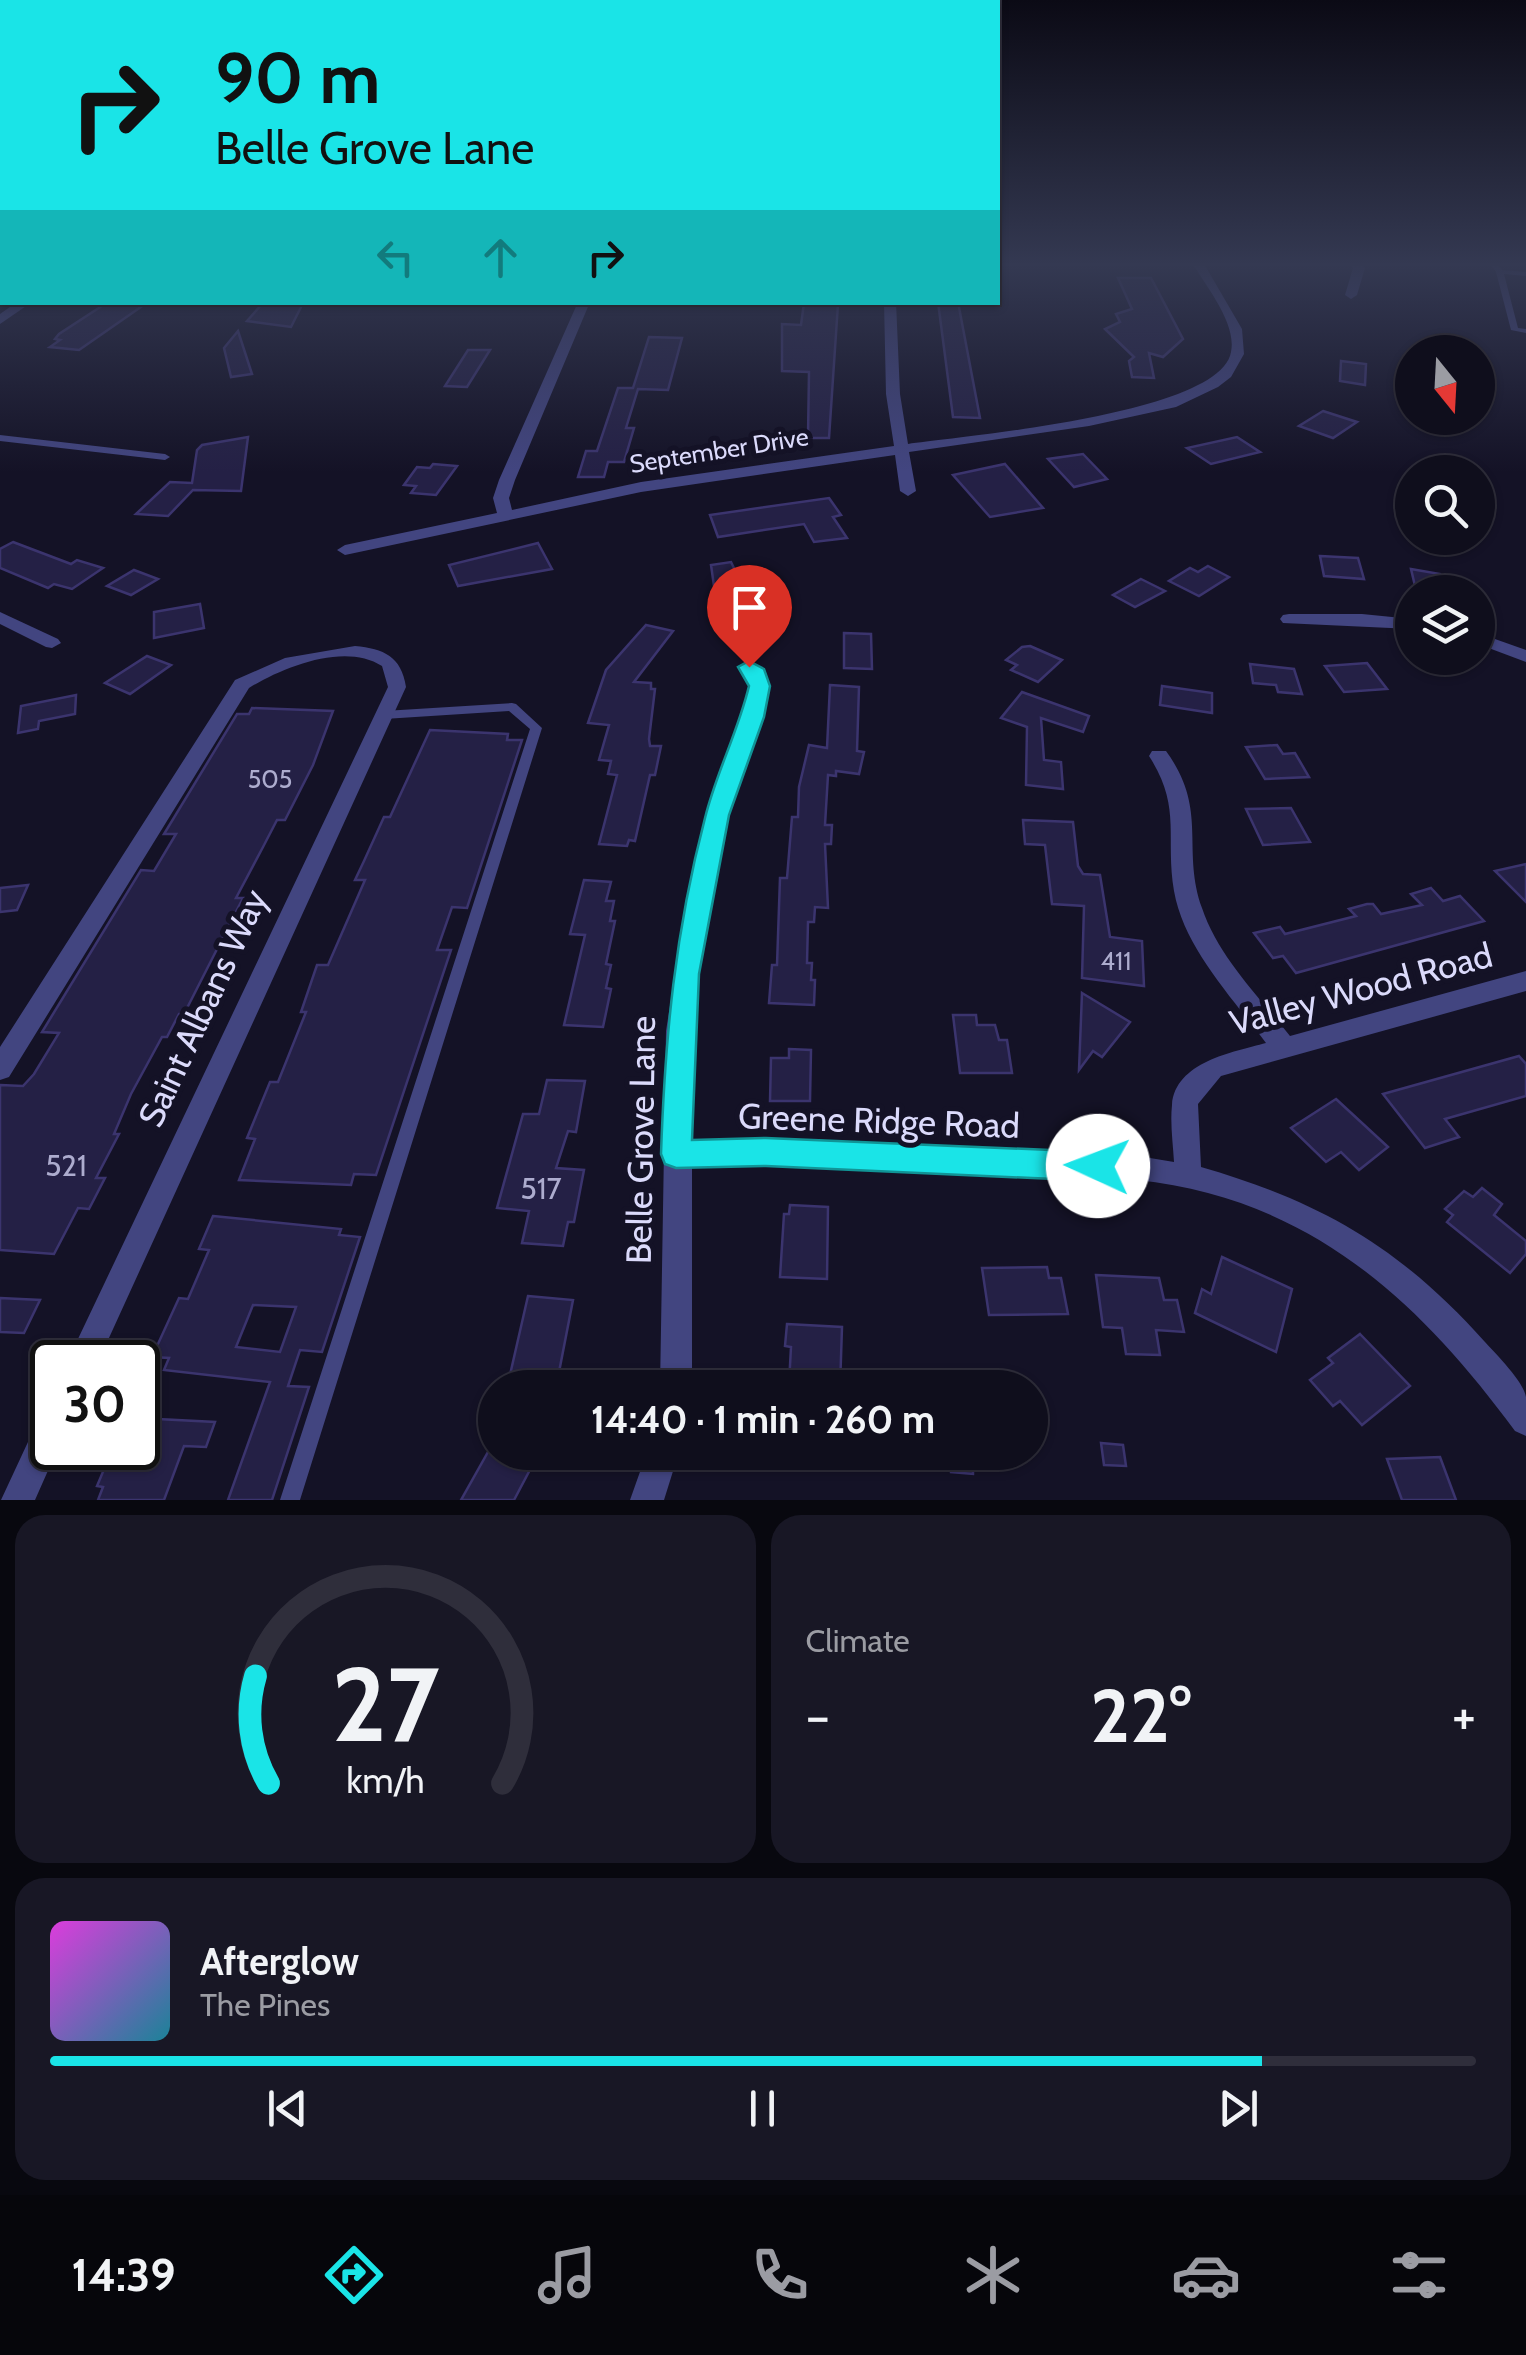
<!DOCTYPE html>
<meta charset="utf-8">
<style>
:root{--surface:#0f0e1c;--page:#181725;--text:#f1f3f6;--muted:#9b9ca3;--line:#2f2e3b;--accent:#1ae4e7}
body{margin:0;font-family:Cabin,sans-serif;background:var(--page);color:var(--text);height:100vh;display:flex;flex-direction:column;font-size:38px;white-space:nowrap}
*{box-sizing:border-box;margin:0}
p{font-size:32px;color:var(--muted)}
.icon{flex:none;width:55px;height:55px;fill:none;stroke:currentColor;stroke-width:2;stroke-linecap:round;stroke-linejoin:round}
.map{position:relative;height:1500px;overflow:hidden}
.details{display:flex;flex-direction:column;gap:15px;padding:15px;background:#08080f;flex:1}
.details>*{flex:none}
.hud{position:absolute;left:0px;top:0px;width:1000px;height:305px;box-shadow:0 2px 8px #0004,0 0 0 2px var(--line);background:#1ae4e7;color:#111;overflow:hidden}
.needle{width:65px;rotate:162deg}
.buttons{position:absolute;left:1395px;top:335px;display:grid;gap:20px}
.buttons a{display:grid;place-items:center;width:100px;height:100px;border-radius:50%;background:var(--surface);box-shadow:0 2px 8px #0004,0 0 0 2px var(--line);font-size:50px}
.speed{position:absolute;left:30px;top:1340px;display:flex;gap:20px;font-size:50px;font-weight:700;text-align:center}
.speed>*{display:grid;place-content:center;width:130px;height:130px;border-radius:50%;background:var(--surface);box-shadow:0 2px 8px #0004,0 0 0 2px var(--line);line-height:1}
.speed .limit{border:5px solid #111;border-radius:15px;background:#fff;color:#111}
.pin{position:absolute;display:grid;place-items:center;width:85px;height:85px;color:#fff;margin:-102px -42px;border-radius:50% 50% 50% 0;rotate:-45deg;box-shadow:0 0 10px #0007}
.pin .icon{rotate:45deg}
.me{position:absolute;width:110px;margin:-55px;rotate:272deg;stroke-linejoin:round;filter:drop-shadow(0 0 8px #0008)}
.turn{display:flex;align-items:center;gap:35px;height:210px;padding:0 50px;font-size:45px}
.turn .icon{width:130px;height:130px;stroke-width:2.5}
.turn b{display:block;font-size:70px;line-height:85px}
.lanes{display:flex;align-items:center;height:95px;padding:0 50px;background:#0003;justify-content:center;gap:50px;direction:ltr}
.lanes .off{opacity:.35}
.big{font-size:75px;font-weight:700;line-height:1.1}
.details .card{flex:1;display:flex;flex-direction:column;justify-content:center;gap:15px;min-width:0;padding:0 35px;border-radius:30px;background:var(--page)}
.details .dial{align-items:center;gap:0}
.dial svg{height:260px;overflow:visible;fill:none;stroke:var(--line);stroke-width:7;stroke-linecap:round;text-anchor:middle}
.dial text{fill:var(--text);stroke:none}
.song{display:flex;align-items:center;gap:30px}
.cover{width:120px;height:120px;border-radius:15px;background:linear-gradient(135deg,hsl(300 70% 55%),hsl(190 70% 35%))}
.played{height:10px;border-radius:5px;background:linear-gradient(90deg,var(--accent) 85%,var(--line) 85%)}
.keys{display:flex;justify-content:space-around;direction:ltr}
.heat{display:flex;justify-content:space-between;align-items:center;font-size:55px;direction:ltr}
.details .tiles{flex:1;display:grid;gap:15px;grid-template-columns:1fr 1fr}
.card:last-child{grid-column:span 2}
.trip{position:absolute;left:478px;top:1370px;width:570px;height:100px;border-radius:50px;background:var(--surface);box-shadow:0 2px 8px #0004,0 0 0 2px var(--line);font-weight:700;line-height:100px;text-align:center}
.tabs{display:flex;height:160px;justify-content:space-around;align-items:center;background:#06060b;color:var(--muted)}
.tabs .icon{width:70px;height:70px}
.tabs .active{color:var(--accent)}
.tabs b{font-size:45px;color:var(--text)}
.map>svg:first-child{display:block}
</style>
<div class="map">
<svg width="1526" height="1500" viewBox="0 0 1526 1500">
<rect width="100%" height="100%" fill="#141226"/>
<!-- building -->
<g fill="#242045" stroke="#3b346e" stroke-width="2.5" fill-rule="evenodd">
<path d="M1118,278H1151L1183,339L1163,357L1149,353L1154,378L1132,377L1129,361L1134,357L1105,329L1120,322L1116,314L1132,309Z"/>
<path d="M108,302H148L79,350L50,347L60,340L55,339L59,334Z"/>
<path d="M293,302L303,303L291,327L247,321L262,304Z"/>
<path d="M938,302H958L980,418L953,417Z"/>
<path d="M804,303L838,304L829,438H808L809,372L782,371V324L801,325Z"/>
<path d="M238,331L252,374L231,377L224,348Z"/>
<path d="M649,337L682,338L668,390L638,389L626,428H634L624,462H608L604,477H578L586,451H597L618,388H633Z"/>
<path d="M468,350H490L467,387L445,386Z"/>
<path d="M1341,361L1366,364L1365,385L1340,381Z"/>
<path d="M1323,411L1357,422L1333,438L1299,426Z"/>
<path d="M248,437L241,491L193,490L168,516L136,514L170,482L192,483L197,450L202,445Z"/>
<path d="M1237,437L1260,452L1211,464L1187,448Z"/>
<path d="M1083,454L1107,479L1074,487L1048,459Z"/>
<path d="M433,464L457,466L436,495L411,493L416,486L404,485L417,467L430,468Z"/>
<path d="M1005,464L1043,508L990,517L953,475Z"/>
<path d="M829,498L841,515L833,517L847,538L814,542L804,524L718,537L710,515Z"/>
<path d="M13,542L71,564L77,560L103,568L72,589L54,584L48,588L0,568V549Z"/>
<path d="M538,543L552,569L458,586L449,565Z"/>
<path d="M1320,556L1358,558L1364,579L1324,576Z"/>
<path d="M731,562L756,613L730,617L714,586L711,565Z"/>
<path d="M1208,566L1229,577L1199,596L1169,581L1190,568L1198,572Z"/>
<path d="M1411,569L1440,574L1442,592L1416,590Z"/>
<path d="M134,570L158,579L131,595L107,586Z"/>
<path d="M1141,579L1165,591L1135,607L1113,595Z"/>
<path d="M200,604L204,628L154,638V612Z"/>
<path d="M646,625L673,631L634,682L651,683V689H655L649,739L650,746H661L655,775H650L635,841L629,840L627,846L599,844L617,775L608,774L611,761L599,760L609,725L588,723L606,670Z"/>
<path d="M844,633L871,634L872,669L844,668Z"/>
<path d="M1030,646L1062,660L1038,682L1011,670L1017,665L1006,660L1022,647Z"/>
<path d="M147,656L171,665L130,694L105,683Z"/>
<path d="M1367,663L1387,689L1344,692L1325,666Z"/>
<path d="M1250,664L1294,669L1302,694L1278,692L1276,685L1253,683Z"/>
<path d="M830,685L859,687L857,751L864,752L859,774L836,771V776L828,775L825,825H832L831,844H825L828,908L815,907L814,922H808L807,963H812L811,980H815L814,1005L769,1003L772,965H777L780,878H787L792,817H798L799,787L809,745L827,748Z"/>
<path d="M1162,686L1212,693V713L1160,705Z"/>
<path d="M1022,692L1089,716L1083,732L1041,718L1044,760L1061,762L1063,789L1026,785L1027,727L1001,718Z"/>
<path d="M76,695L75,714L39,721L38,729L18,733L21,706Z"/>
<path d="M252,708L333,711L313,765L285,820H277L263,847L236,898H243L184,1014H179L167,1037H162L131,1094L114,1134H119L96,1178H105L89,1209L78,1208L54,1254L0,1250V1085L23,1086L34,1074L59,1033L42,1032L141,870L154,871L176,834H164L237,714H249Z"/>
<path d="M430,730L508,734L507,740H522L467,908L452,907L437,950H451L376,1175L354,1174L351,1185L239,1180L255,1139L247,1138L270,1082H278L306,1012H301L317,965H328L365,880H355L364,861L384,817H390Z"/>
<path d="M1277,745L1283,754L1295,753L1309,777L1265,779L1246,747Z"/>
<path d="M1291,808L1310,842L1263,845L1246,809Z"/>
<path d="M1023,820L1073,822L1078,866L1083,874L1100,875L1110,937L1142,941L1144,986L1082,978L1084,906L1052,904L1045,845L1025,844Z"/>
<path d="M1526,864V902L1495,871Z"/>
<path d="M584,880L611,882L606,901H614L610,921H615L606,964L611,965L606,988L611,989L603,1027L564,1025L585,935L570,934Z"/>
<path d="M28,885L17,910L0,912V888Z"/>
<path d="M1431,888L1443,901L1460,896L1484,921L1296,973L1283,956L1273,958L1254,933L1280,927L1285,934L1356,916L1349,909L1367,904H1373L1381,914L1422,905L1411,894Z"/>
<path d="M1082,993L1130,1022L1102,1057L1093,1051L1079,1070Z"/>
<path d="M953,1015H976L977,1025H995L999,1040H1007L1012,1073H960Z"/>
<path d="M789,1049L811,1050L810,1101H770L771,1058H789Z"/>
<path d="M1519,1056L1526,1064V1096L1445,1119L1459,1137L1425,1148L1383,1094Z"/>
<path d="M547,1080L585,1081L576,1132L568,1131L556,1168L584,1170L574,1222H568L563,1246L522,1243L529,1211L497,1208L523,1114H539Z"/>
<path d="M1336,1099L1388,1147L1359,1170L1341,1152L1326,1162L1291,1128Z"/>
<path d="M1482,1188L1502,1204L1494,1215L1526,1241V1254L1510,1273L1447,1222L1453,1215L1445,1209L1464,1191L1473,1197Z"/>
<path d="M790,1205L828,1207L827,1279L780,1277L784,1214H789Z"/>
<path d="M213,1216L341,1229L339,1235L360,1237L322,1352L300,1350L288,1386L309,1387L272,1500H228L270,1382L164,1370L169,1358L152,1357L179,1298L188,1299L209,1250L199,1249ZM253,1305L296,1307L280,1352L236,1347Z"/>
<path d="M1222,1257L1292,1289L1276,1352L1195,1313L1202,1289L1211,1294Z"/>
<path d="M1047,1267L1049,1278H1061L1068,1314L989,1315L982,1268Z"/>
<path d="M1096,1275L1159,1278L1164,1300H1177L1184,1332L1156,1330L1160,1355L1126,1354L1122,1328L1103,1327Z"/>
<path d="M528,1296L573,1300L559,1372L551,1371L548,1388H507Z"/>
<path d="M0,1298L40,1300L24,1333L0,1332Z"/>
<path d="M787,1324L842,1327L840,1388L789,1384L791,1347L785,1346Z"/>
<path d="M1360,1334L1410,1386L1362,1425L1340,1401L1333,1406L1310,1380L1333,1363L1328,1358Z"/>
<path d="M138,1418L215,1422L206,1447L184,1446L164,1500H98L103,1487L97,1486L113,1448H138Z"/>
<path d="M1101,1443L1123,1445L1126,1466L1104,1465Z"/>
<path d="M488,1452H510L533,1464L514,1500H461Z"/>
<path d="M951,1452H973V1474L951,1472Z"/>
<path d="M1440,1457L1456,1500H1402L1387,1459Z"/>
</g>
<g fill="none" stroke-linecap="round" stroke-linejoin="round">
<!-- lane -->
<g fill="#424580" fill-rule="evenodd">
<path d="M1489,262H1496L1502,270L1526,272V276L1504,274L1518,328L1526,329V333L1511,330L1496,272Z"/>
<path d="M0,435L165,454L170,457L165,460L0,441Z"/>
<path d="M512,703L516,704L542,728L300,1500H280L530,729L509,711L384,719L378,715L384,711Z"/>
</g>
<!-- street -->
<g fill="#424580" fill-rule="evenodd">
<path d="M1192,262H1203L1242,329L1244,354L1231,377L1218,387L1176,407L1089,426L909,452L916,491L908,496L900,491L895,455L641,492L345,555L337,550L345,545L497,513L493,498L499,480L578,302H590L515,480L509,498L512,510L641,482L894,446L886,394L884,302H896L900,394L908,444C964,436 1221,414 1231,352C1237,323 1206,287 1192,262Z"/>
<path d="M1351,262H1362L1365,268L1357,295L1351,299L1345,295L1353,268Z"/>
<path d="M17,302H32L0,324V314Z"/>
<path d="M0,612L58,639L61,643L52,648L46,647L0,624Z"/>
<path d="M1289,614H1362L1412,619V629L1283,623L1280,619L1283,615Z"/>
<path d="M1478,633L1526,650V662L1478,644Z"/>
<path d="M355,646C384,649 401,656 406,687L98,1362H67L388,687L382,666C345,642 283,667 249,688L9,1077L0,1080V1047L235,680L285,658Z"/>
<path d="M749,661C794,676 737,784 728,814C696,920 692,1032 692,1142L766,1140L1138,1156L1174,1162C1173,1143 1170,1124 1172,1105C1175,1062 1233,1052 1266,1043C1232,997 1184,948 1174,891C1165,836 1182,807 1149,756L1152,751H1166C1209,810 1181,848 1202,908C1218,956 1259,997 1290,1036L1526,971V991L1221,1076L1198,1104L1201,1167C1322,1202 1401,1248 1485,1342C1496,1354 1524,1382 1526,1397C1526,1409 1526,1424 1526,1436L1515,1431C1418,1299 1308,1198 1137,1180C1085,1175 1031,1176 979,1173C883,1169 787,1164 692,1166V1388H660L666,1031L688,891L706,815L743,717L750,686L747,676L740,667Z"/>
<path d="M52,1409V1448H58L35,1500H1L41,1414Z"/>
<path d="M647,1452H679L664,1500H630Z"/>
</g>
</g>
<!-- sky -->
<linearGradient id="sky" x2="0" y2="1"><stop stop-color="#0b0a15"/><stop offset="0.56" stop-color="#343952"/><stop offset="1" stop-color="#343952" stop-opacity="0"/></linearGradient>
<rect width="1526" height="472" fill="url(#sky)"/>
<!-- route -->
<path fill="#1ae4e7" stroke="#119496" stroke-width="2.5" d="M749,661L764,669L770,686L764,717L729,815L699,974L692,1140L766,1138L1098,1152L1110,1157L1114,1166L1110,1176L1098,1181L766,1166L676,1168L665,1164L661,1154C665,1037 675,932 705,818C716,773 738,732 749,686L738,667Z"/>
<g text-anchor="middle" stroke-width="10" stroke-linejoin="round" paint-order="stroke">
<!-- far-street labels -->
<g font-size="25" fill="#dbdafb" stroke="#141226">
<text transform="translate(719 450) rotate(-9)" y="9">September Drive</text>
</g>
<!-- number labels -->
<g font-size="25" fill="#adacce">
<text x="270" y="788">505</text>
<text x="1116" y="970">411</text>
</g>
<!-- near-number labels -->
<g font-size="30" fill="#adacce">
<text x="66" y="1176">521</text>
<text x="541" y="1199">517</text>
</g>
<!-- near-street labels -->
<g font-size="35" fill="#dbdafb" stroke="#141226">
<text transform="translate(1361 989) rotate(-15)" y="12">Valley Wood Road</text>
<text transform="translate(203 1008) rotate(-65)" y="12">Saint Albans Way</text>
<text transform="translate(879 1121) rotate(2)" y="12">Greene Ridge Road</text>
<text transform="translate(641 1140) rotate(-89)" y="12">Belle Grove Lane</text>
</g>
</g>
</svg>
<div class="buttons">
<a><svg class="needle" viewBox="-14 -14 28 28"><path d="M0-13l5 13h-10z" fill="#e53935"/><path d="M0 13l5-13h-10z" fill="#9b9ca3"/></svg></a>
<a><svg class="icon" aria-label="search" viewBox="0 0 24 24"><circle cx="10" cy="10" r="6"/><path d="M15 15l6 6"/></svg></a>
<a><svg class="icon" aria-label="layers" viewBox="0 0 24 24"><path d="M12 4l9 5-9 5-9-5zM3 14l9 5 9-5"/></svg></a>
</div>
<div class="speed"><div class="limit">30</div></div>
<div class="pin" style="left:749px;top:667px;background:#d93025"><svg class="icon" aria-label="arrive" viewBox="0 0 24 24"><path d="M6 21V4h12l-3 4 3 4H6"/></svg></div>
<svg class="me" style="left:1098px;top:1166px" viewBox="-20 -20 40 40"><circle r="19" fill="#fff"/><path d="M0-13L10 11 0 6-10 11z" fill="#1ae4e7"/></svg>
<div class="trip">14:40 · 1 min · 260 m</div>
<div class="hud">
<div class="turn"><svg class="icon" aria-label="right" viewBox="0 0 24 24"><path d="M7 20v-9h11M14 6l5 5-5 5"/></svg><div><b>90 m</b>Belle Grove Lane</div></div>
<div class="lanes"><svg class="icon off" aria-label="left" viewBox="0 0 24 24"><path d="M17 20v-9H6M10 6l-5 5 5 5"/></svg><svg class="icon off" aria-label="ahead" viewBox="0 0 24 24"><path d="M12 20V5M6 11l6-6 6 6"/></svg><svg class="icon" aria-label="right" viewBox="0 0 24 24"><path d="M7 20v-9h11M14 6l5 5-5 5"/></svg></div>
</div>
</div>
<section class="details">
<div class="tiles">
<div class="card dial"><svg viewBox="0 0 100 80">
<path d="M14 69A42 42 0 1 1 86 69"/>
<path d="M14 69A42 42 0 0 1 10 36" stroke="#1ae4e7"/>
<text x="50" y="56" font-size="32" font-weight="700">27</text>
<text x="50" y="72" font-size="11">km/h</text>
</svg></div>
<div class="card"><p>Climate</p>
<div class="heat"><a>−</a><b class="big">22°</b><a>+</a></div>
</div>
<div class="card">
<div class="song"><i class="cover"></i><div><b>Afterglow</b><p>The Pines</p></div></div>
<div class="played"></div>
<div class="keys"><svg class="icon" aria-label="previous" viewBox="0 0 24 24"><path d="M18 5L8 12l10 7zM5 5v14"/></svg><svg class="icon" aria-label="pause" viewBox="0 0 24 24"><path d="M8 5v14M16 5v14"/></svg><svg class="icon" aria-label="next" viewBox="0 0 24 24"><path d="M6 5l10 7-10 7zM19 5v14"/></svg></div>
</div>
</div>
</section>
<nav class="tabs">
<b>14:39</b>
<svg class="icon active" aria-label="directions" viewBox="0 0 24 24"><path d="M12 3l9 9-9 9-9-9zM9 14v-3h6M13 9l2 2-2 2"/></svg>
<svg class="icon" aria-label="music" viewBox="0 0 24 24"><path d="M9 18V5l10-2v13"/><circle cx="6" cy="18" r="3"/><circle cx="16" cy="16" r="3"/></svg>
<svg class="icon" aria-label="phone" viewBox="0 0 24 24"><path d="M5 4h4l2 5-3 2q2 4 5 5l2-3 5 2v4C11 20 4 13 5 4z"/></svg>
<svg class="icon" aria-label="climate" viewBox="0 0 24 24"><path d="M12 3v18M4 7l16 10M4 17L20 7"/></svg>
<svg class="icon" aria-label="car" viewBox="0 0 24 24"><path d="M5 17H2v-5l4-1 3-4h7l3 4 3 1v5h-3M9 17h6M6 11h13"/><circle cx="7" cy="17" r="2"/><circle cx="17" cy="17" r="2"/></svg>
<svg class="icon" aria-label="filters" viewBox="0 0 24 24"><path d="M4 7h16M4 17h16"/><circle cx="9" cy="7" r="2"/><circle cx="15" cy="17" r="2"/></svg>
</nav>
